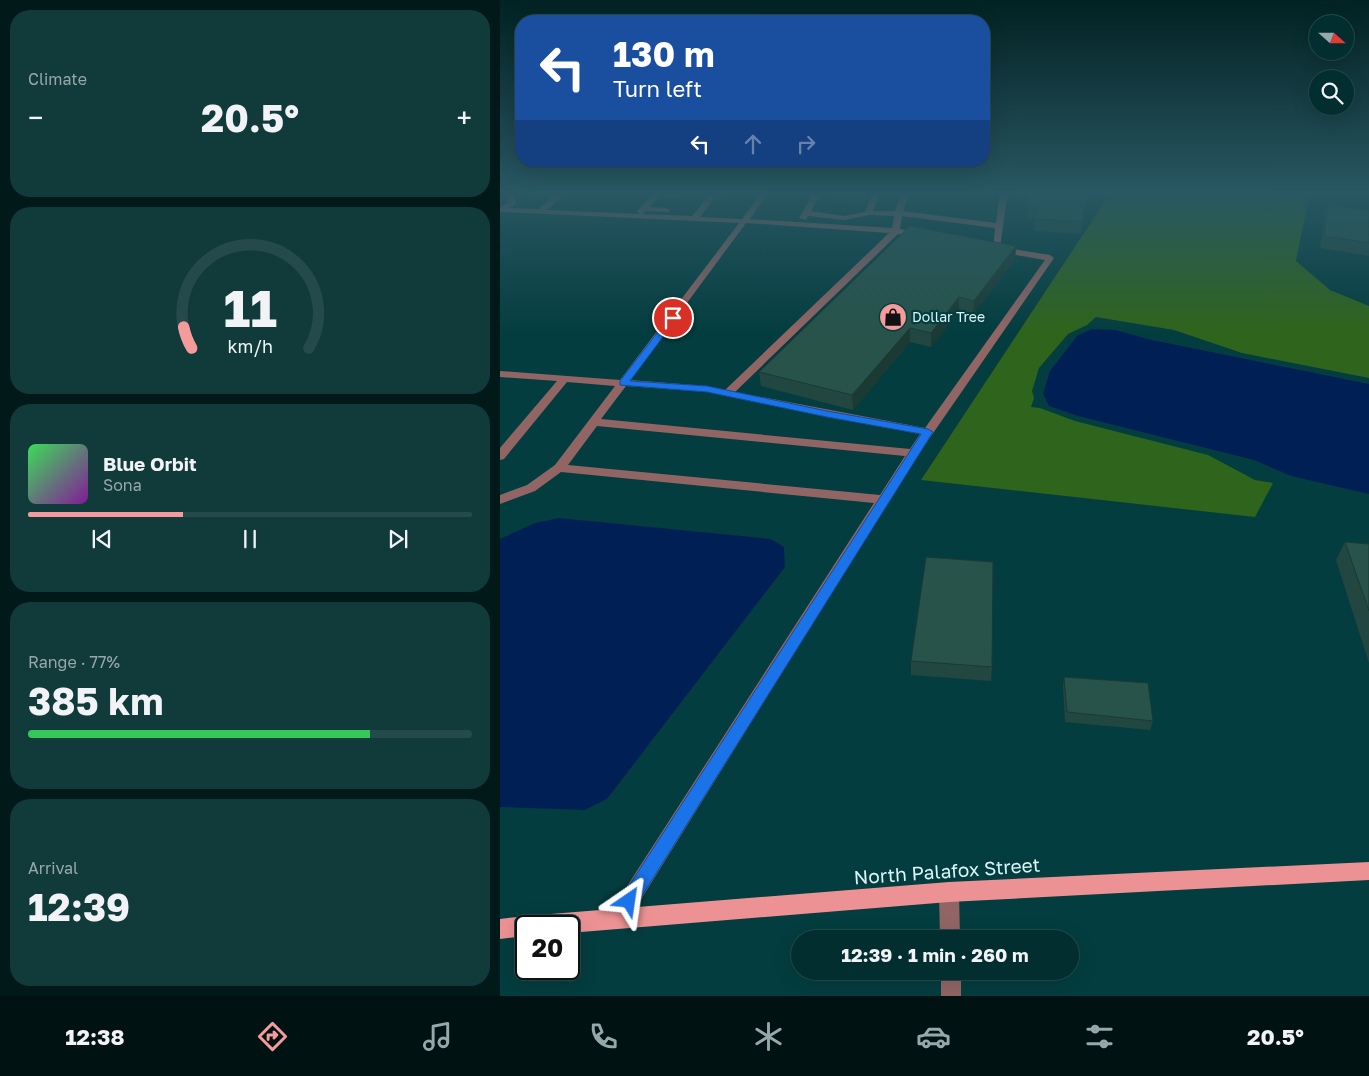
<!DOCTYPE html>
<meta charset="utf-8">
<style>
:root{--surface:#032e2f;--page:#113a3b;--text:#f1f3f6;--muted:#97a8aa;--line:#244a4b;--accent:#f59b9c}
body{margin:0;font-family:"Golos Text",sans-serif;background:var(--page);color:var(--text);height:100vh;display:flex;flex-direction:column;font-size:19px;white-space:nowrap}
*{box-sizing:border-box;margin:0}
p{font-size:16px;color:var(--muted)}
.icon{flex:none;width:28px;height:28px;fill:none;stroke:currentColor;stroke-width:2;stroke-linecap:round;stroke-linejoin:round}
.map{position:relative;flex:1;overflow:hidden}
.side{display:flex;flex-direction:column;gap:10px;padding:10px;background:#02191a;width:500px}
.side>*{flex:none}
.guide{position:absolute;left:15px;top:15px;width:475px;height:152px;border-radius:20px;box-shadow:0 5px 20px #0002,0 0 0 1px var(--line);background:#1a4fa0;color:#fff;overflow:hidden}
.needle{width:32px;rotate:111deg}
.controls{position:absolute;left:809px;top:15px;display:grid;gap:10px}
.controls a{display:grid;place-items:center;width:45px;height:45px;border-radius:50%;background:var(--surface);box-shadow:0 5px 20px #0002,0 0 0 1px var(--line);font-size:25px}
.speed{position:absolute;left:15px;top:915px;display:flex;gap:10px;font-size:25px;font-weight:700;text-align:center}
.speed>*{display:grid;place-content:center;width:65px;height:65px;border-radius:50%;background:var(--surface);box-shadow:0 5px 20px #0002,0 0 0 1px var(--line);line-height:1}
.speed .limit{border:2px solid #111;border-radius:8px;background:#fff;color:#111}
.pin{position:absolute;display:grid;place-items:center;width:42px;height:42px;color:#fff;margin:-21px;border:2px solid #fff;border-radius:50%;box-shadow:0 1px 5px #0007}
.me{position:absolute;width:55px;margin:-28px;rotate:32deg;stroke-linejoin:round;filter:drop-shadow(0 0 4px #0008)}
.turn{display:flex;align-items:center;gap:18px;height:105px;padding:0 15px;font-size:22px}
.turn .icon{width:65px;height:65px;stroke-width:2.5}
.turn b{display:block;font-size:35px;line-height:42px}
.lanes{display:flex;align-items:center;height:48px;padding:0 15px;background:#0003;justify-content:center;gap:25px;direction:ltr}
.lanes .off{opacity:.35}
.big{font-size:38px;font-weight:700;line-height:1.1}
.side .tile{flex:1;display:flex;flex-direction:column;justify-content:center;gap:8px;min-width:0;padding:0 18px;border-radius:20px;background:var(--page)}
.side .dial{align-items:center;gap:0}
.dial svg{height:130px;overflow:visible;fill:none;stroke:var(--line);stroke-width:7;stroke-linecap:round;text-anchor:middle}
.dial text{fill:var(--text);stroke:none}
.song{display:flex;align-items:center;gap:15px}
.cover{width:60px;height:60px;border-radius:8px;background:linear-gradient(135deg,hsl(130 70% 55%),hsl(290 70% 35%))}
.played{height:5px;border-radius:2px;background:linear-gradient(90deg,var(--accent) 35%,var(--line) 35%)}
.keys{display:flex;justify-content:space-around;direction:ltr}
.heat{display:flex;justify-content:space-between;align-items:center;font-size:28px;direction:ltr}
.charge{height:8px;border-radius:4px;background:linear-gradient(90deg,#34c759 77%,var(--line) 0)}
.trip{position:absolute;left:291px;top:930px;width:288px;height:50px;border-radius:25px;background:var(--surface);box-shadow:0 5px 20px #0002,0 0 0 1px var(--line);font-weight:700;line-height:50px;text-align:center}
.dock{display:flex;height:80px;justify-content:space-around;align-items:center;background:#011213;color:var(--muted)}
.dock .icon{width:35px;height:35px}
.dock .selected{color:var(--accent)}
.dock b{font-size:22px;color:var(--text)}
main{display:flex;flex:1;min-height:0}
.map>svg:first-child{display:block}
</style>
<main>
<section class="side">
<div class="tile"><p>Climate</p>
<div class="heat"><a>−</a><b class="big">20.5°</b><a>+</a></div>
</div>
<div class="tile dial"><svg viewBox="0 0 100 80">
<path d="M14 69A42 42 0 1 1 86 69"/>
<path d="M14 69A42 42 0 0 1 9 56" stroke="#f59b9c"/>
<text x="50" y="56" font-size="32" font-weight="700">11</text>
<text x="50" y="72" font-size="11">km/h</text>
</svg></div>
<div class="tile">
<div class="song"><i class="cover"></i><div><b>Blue Orbit</b><p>Sona</p></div></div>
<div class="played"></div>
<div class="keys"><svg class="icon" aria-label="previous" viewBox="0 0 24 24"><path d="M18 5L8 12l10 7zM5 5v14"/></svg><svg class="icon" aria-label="pause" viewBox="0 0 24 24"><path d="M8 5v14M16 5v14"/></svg><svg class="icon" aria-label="next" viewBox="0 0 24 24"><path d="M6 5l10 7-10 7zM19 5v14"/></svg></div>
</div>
<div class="tile"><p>Range · 77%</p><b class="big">385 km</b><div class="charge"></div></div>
<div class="tile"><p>Arrival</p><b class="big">12:39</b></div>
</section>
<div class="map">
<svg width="869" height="996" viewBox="0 0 869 996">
<rect width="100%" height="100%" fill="#043d3f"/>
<!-- green -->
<path fill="#2f641c" d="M611,192H810L796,261L830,290L869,306V378L742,353L674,330L596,317L587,325L568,334L539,368L532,391L534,398L531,407L540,408L575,421L708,455L755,480L773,483L755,517L421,480Z"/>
<!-- water -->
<g fill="#002055">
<path d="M592,329L615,330L652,340L869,384V494L791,476L754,460L578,416L549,406L543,394L550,371L577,336Z"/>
<path d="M59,518L271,539L284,547L285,567L107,799L85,810L0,807V539L35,523Z"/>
</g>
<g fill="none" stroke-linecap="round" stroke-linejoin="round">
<!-- minor-tunnel -->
<path stroke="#24585a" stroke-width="8" stroke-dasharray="8 4.5" stroke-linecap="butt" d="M34,192L57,193"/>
<!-- minor -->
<g fill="#926565" fill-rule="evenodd">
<path d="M10,192H17L14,196L16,203L10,208L38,209L59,192H67L47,210L140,214L137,212L138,210L156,192H163L150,207L166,208L170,210L169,212L146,211L142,214L192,216L212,192H219L200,217L242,219L262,192H269L250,219L392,228L394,216L370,215L344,220L308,216L306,220L299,218L314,192H322L311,211L344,216L365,212L373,192H381L373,211H395L402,192H410L403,211L496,223L500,192H508L500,247L550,255L554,258L418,455L125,925L118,928L111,925L108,918L111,911L374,503L61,472L35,491L0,504V495L27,485L55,465L115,386L67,382L4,459L0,460V448L57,381L0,377V371L120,380L239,223L0,212V208L8,202L6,196ZM402,216L495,228L493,251L545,260L425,428L235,392L398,234L423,237V233L400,229ZM246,223L389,233L225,390L207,386L130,380ZM126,386L207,392L327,417L420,434L410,449L101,419ZM97,426L405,456L380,495L68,465Z"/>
<path d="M449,882L456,885L459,892L460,939H440L439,892L442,885Z"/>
<rect x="441" y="971" width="20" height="25"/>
</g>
<!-- major -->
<path fill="#ec9294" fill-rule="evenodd" d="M869,862V880L449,902L69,933V926H26V936L0,939V919L26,916L449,882Z"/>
</g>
<!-- wall -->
<g fill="#224740">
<path d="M134,192H153L149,196H134Z"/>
<path d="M160,192H209L203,200L161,197Z"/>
<path d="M213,192H235L228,201H215Z"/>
<path d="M333,192H371L365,204L333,202L332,194Z"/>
<path d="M530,192L583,222L581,234L534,231L535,219H527Z"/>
<path d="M829,204L869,211V256L820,248L825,216Z"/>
<path d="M516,246L515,259L473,315L459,311L431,347L410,342L353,410L261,386L259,372Z"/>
<path d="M845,542L869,544V663L836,560Z"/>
<path d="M411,661L492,667L491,681L411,675Z"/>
<path d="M564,677L653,721L650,730L565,722L563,687Z"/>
</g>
<!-- shaded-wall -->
<g fill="#1b3a34">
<path d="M148,192H153L149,196Z"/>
<path d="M201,192H209L203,200Z"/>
<path d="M227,192H235L228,201Z"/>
<path d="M367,192H371L365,204V196Z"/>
<path d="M516,246L515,259L473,315L474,301Z"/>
<path d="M459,297V311L431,347V333Z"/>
<path d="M410,328V342L353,410L352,395Z"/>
</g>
<!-- building -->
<g fill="#27534a" stroke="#1b3a34">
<path d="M333,192H367L365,196L332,194Z"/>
<path d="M530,192H586L583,222L535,219L536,207H528Z"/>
<path d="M829,204L869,211V243L824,236Z"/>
<path d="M410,226L516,246L474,301L459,297L431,333L410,328L352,395L259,372Z"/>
<path d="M845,542L869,544V611Z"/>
<path d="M426,557L493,562L492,667L411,661Z"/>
<path d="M564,677L648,683L653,721L567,712Z"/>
</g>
<!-- sky -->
<linearGradient id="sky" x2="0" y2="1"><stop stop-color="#022223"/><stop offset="0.58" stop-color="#295763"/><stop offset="1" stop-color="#295763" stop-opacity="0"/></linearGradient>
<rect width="869" height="332" fill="url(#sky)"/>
<!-- route -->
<path fill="#1a73e8" stroke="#114b97" d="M173,315L177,318L130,381L207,386L327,411L428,429L433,432L135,907L129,910L123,907L120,901L123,895L421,434L327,417L207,392L120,385V381L170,316Z"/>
<!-- icons -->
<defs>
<g id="shop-disc" transform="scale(1.4375)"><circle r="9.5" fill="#f59b9c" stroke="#043d3f"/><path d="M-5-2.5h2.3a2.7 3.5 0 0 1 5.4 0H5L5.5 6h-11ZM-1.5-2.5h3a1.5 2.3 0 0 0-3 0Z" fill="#111"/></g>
</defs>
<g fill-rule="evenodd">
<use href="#shop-disc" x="393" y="317"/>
</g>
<g text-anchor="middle" stroke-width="4.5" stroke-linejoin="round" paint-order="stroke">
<!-- far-poi labels -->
<g font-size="14" fill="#dbf4f5" stroke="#043d3f" text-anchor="start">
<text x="412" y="322">Dollar Tree</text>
</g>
<!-- near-street labels -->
<g font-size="19" fill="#dbf4f5" stroke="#043d3f">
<text transform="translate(447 871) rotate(-4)" y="7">North Palafox Street</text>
</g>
</g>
</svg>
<div class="controls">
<a><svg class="needle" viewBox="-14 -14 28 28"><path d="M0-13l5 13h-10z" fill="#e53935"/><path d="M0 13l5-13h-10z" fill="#97a8aa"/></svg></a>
<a><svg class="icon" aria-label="search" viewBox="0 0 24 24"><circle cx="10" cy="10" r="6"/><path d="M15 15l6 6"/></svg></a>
</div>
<div class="speed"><div class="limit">20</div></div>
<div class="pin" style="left:173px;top:318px;background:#d93025"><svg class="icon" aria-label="arrive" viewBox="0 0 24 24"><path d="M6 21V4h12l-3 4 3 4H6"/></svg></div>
<svg class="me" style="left:129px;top:901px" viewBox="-20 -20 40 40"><path d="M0-17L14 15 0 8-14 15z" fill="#1a73e8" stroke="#fff" stroke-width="4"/></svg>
<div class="trip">12:39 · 1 min · 260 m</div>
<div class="guide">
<div class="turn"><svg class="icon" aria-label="left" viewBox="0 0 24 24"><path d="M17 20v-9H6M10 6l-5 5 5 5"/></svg><div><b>130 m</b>Turn left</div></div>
<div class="lanes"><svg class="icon" aria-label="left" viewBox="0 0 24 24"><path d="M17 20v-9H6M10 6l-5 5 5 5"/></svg><svg class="icon off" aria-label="ahead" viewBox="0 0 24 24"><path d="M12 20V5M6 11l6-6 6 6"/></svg><svg class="icon off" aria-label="right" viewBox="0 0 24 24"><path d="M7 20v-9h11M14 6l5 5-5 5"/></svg></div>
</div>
</div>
</main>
<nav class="dock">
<b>12:38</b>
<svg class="icon selected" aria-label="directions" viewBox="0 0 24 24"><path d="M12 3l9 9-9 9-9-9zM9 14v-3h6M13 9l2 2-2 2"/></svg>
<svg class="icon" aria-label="music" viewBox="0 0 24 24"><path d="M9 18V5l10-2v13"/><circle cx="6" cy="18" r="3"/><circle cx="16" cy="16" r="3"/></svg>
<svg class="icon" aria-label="phone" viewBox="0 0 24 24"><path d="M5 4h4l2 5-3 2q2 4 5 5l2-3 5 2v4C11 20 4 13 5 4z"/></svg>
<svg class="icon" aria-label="climate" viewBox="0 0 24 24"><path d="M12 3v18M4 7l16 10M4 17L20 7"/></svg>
<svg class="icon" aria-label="car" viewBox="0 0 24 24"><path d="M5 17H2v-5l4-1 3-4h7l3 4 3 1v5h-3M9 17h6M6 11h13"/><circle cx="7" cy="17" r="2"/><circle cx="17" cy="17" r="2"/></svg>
<svg class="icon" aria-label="filters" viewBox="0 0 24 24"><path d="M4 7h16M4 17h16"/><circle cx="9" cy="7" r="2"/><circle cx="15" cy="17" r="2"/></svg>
<b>20.5°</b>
</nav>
